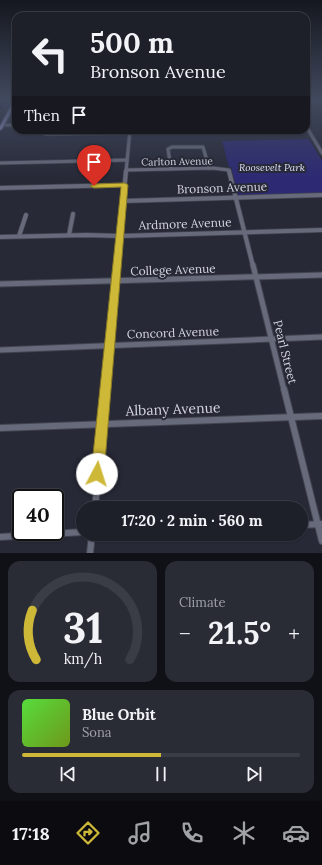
<!DOCTYPE html>
<meta charset="utf-8">
<style>
:root{--surface:#1d1f29;--page:#2a2c35;--text:#f1f3f6;--muted:#a0a2a8;--line:#3b3d46;--accent:#ceb837}
body{margin:0;font-family:Lora,serif;background:var(--page);color:var(--text);height:100vh;display:flex;flex-direction:column;font-size:15px;white-space:nowrap}
*{box-sizing:border-box;margin:0}
p{font-size:13px;color:var(--muted)}
.icon{flex:none;width:22px;height:22px;fill:none;stroke:currentColor;stroke-width:2;stroke-linecap:round;stroke-linejoin:round}
.map{position:relative;height:553px;overflow:hidden}
.panel{display:flex;flex-direction:column;gap:8px;padding:8px;background:#101117;flex:1}
.panel>*{flex:none}
.top-card{position:absolute;left:12px;top:12px;width:298px;height:122px;border-radius:12px;box-shadow:0 1px 3px #0004,0 0 0 1px var(--line);background:#1d1f29;color:var(--text);overflow:hidden}
.speed{position:absolute;left:12px;top:489px;display:flex;gap:8px;font-size:20px;font-weight:700;text-align:center}
.speed>*{display:grid;place-content:center;width:52px;height:52px;border-radius:50%;background:var(--surface);box-shadow:0 1px 3px #0004,0 0 0 1px var(--line);line-height:1}
.speed .limit{border:2px solid #111;border-radius:6px;background:#fff;color:#111}
.pin{position:absolute;display:grid;place-items:center;width:34px;height:34px;color:#fff;margin:-41px -17px;border-radius:50% 50% 50% 0;rotate:-45deg;box-shadow:0 0 4px #0007}
.pin .icon{rotate:45deg}
.me{position:absolute;width:44px;margin:-22px;rotate:5deg;stroke-linejoin:round;filter:drop-shadow(0 0 3px #0008)}
.turn{display:flex;align-items:center;gap:14px;height:84px;padding:0 12px;font-size:18px}
.turn .icon{width:52px;height:52px;stroke-width:2.5}
.turn b{display:block;font-size:28px;line-height:34px}
.then{display:flex;align-items:center;height:38px;padding:0 12px;background:#0003;gap:8px;font-size:15px}
.big{font-size:30px;font-weight:800;line-height:1.1}
.panel .card{flex:1;display:flex;flex-direction:column;justify-content:center;gap:6px;min-width:0;padding:0 14px;border-radius:12px;background:var(--page)}
.panel .dial{align-items:center;gap:0}
.dial svg{height:104px;overflow:visible;fill:none;stroke:var(--line);stroke-width:7;stroke-linecap:round;text-anchor:middle}
.dial text{fill:var(--text);stroke:none}
.song{display:flex;align-items:center;gap:12px}
.cover{width:48px;height:48px;border-radius:6px;background:linear-gradient(135deg,hsl(110 70% 55%),hsl(80 70% 35%))}
.played{height:4px;border-radius:2px;background:linear-gradient(90deg,var(--accent) 50%,var(--line) 50%)}
.keys{display:flex;justify-content:space-around;direction:ltr}
.heat{display:flex;justify-content:space-between;align-items:center;font-size:22px;direction:ltr}
.panel .tiles{flex:1;display:grid;gap:8px;grid-template-columns:1fr 1fr}
.card:last-child{grid-column:span 2}
.trip{position:absolute;left:76px;top:501px;width:232px;height:40px;border-radius:20px;background:var(--surface);box-shadow:0 1px 3px #0004,0 0 0 1px var(--line);font-weight:800;line-height:40px;text-align:center}
.menu{display:flex;height:64px;justify-content:space-around;align-items:center;background:#0c0c10;color:var(--muted)}
.menu .icon{width:28px;height:28px}
.menu .on{color:var(--accent)}
.menu b{font-size:18px;color:var(--text)}
.map>svg:first-child{display:block}
</style>
<div class="map">
<svg width="322" height="553" viewBox="0 0 322 553">
<rect width="100%" height="100%" fill="#272937"/>
<!-- green -->
<path fill="#2d2a73" d="M309,139L322,161V194L241,196L238,195L231,167H229L222,141Z"/>
<g fill="none" stroke-linecap="round" stroke-linejoin="round">
<!-- canal -->
<path fill="#100641" fill-rule="evenodd" d="M4,100H6L1,109H0V106Z"/>
<!-- minor-far3 casing -->
<g stroke="#434450" stroke-width="4.5">
<g id="minor-far3">
<path d="M306,102L322,101"/>
<path d="M6,125H16"/>
<path d="M306,126L322,153"/>
<path d="M39,130L40,132L46,134L130,133"/>
<path d="M166,130V132L247,130"/>
<path d="M0,163L127,160"/>
<path d="M171,169L168,149L172,147H203L209,168"/>
<path d="M126,170L212,168L229,170V172"/>
<path d="M126,172L130,130"/>
</g>
</g>
<!-- minor-far2 casing -->
<g stroke="#434450" stroke-width="5.5">
<g id="minor-far2">
<path d="M229,171L253,266"/>
<path d="M0,188L125,185"/>
<path d="M123,201L322,195"/>
<path d="M69,235L73,214"/>
<path d="M19,236L26,215"/>
<path d="M0,237L87,235L120,236L322,230"/>
<path d="M117,266L126,171"/>
</g>
</g>
<!-- minor-far1 casing -->
<g stroke="#434450" stroke-width="7">
<g id="minor-far1">
<path d="M253,265L284,390"/>
<path d="M0,284L322,275"/>
<path d="M0,350L322,337"/>
<path d="M106,390L117,265"/>
</g>
</g>
<!-- minor casing -->
<g stroke="#434450" stroke-width="8">
<g id="minor">
<path d="M284,389L322,541"/>
<path d="M0,428L322,416"/>
<path d="M95,508L106,389"/>
<path d="M301,525L322,524"/>
<path d="M0,537L83,532"/>
<path d="M90,553L92,534"/>
</g>
</g>
<!-- major casing -->
<g stroke="#434450" stroke-width="2.5">
<path id="major" d="M14,100H16V103L2,129L0,130V126Z"/>
</g>
<!-- minor-far3 -->
<use href="#minor-far3" stroke="#676a7b" stroke-width="3"/>
<!-- minor-far2 -->
<use href="#minor-far2" stroke="#676a7b" stroke-width="4"/>
<!-- minor-far1 -->
<use href="#minor-far1" stroke="#676a7b" stroke-width="5"/>
<!-- minor -->
<use href="#minor" stroke="#676a7b" stroke-width="6"/>
<!-- major -->
<use href="#major" fill="#8e93c8" fill-rule="evenodd"/>
</g>
<!-- sky -->
<linearGradient id="sky" x2="0" y2="1"><stop stop-color="#15171e"/><stop offset="0.56" stop-color="#41495e"/><stop offset="1" stop-color="#41495e" stop-opacity="0"/></linearGradient>
<rect width="322" height="177" fill="url(#sky)"/>
<!-- route -->
<path fill="#ceb837" stroke="#867824" d="M125,183L128,185L104,474L102,479L97,481L93,479L91,474L121,187L94,188L90,186L94,184Z"/>
<g text-anchor="middle" stroke-width="4" stroke-linejoin="round" paint-order="stroke">
<!-- far-street labels -->
<g font-size="10" fill="#d3d4de" stroke="#272937">
<text transform="translate(177 161) rotate(-1)" y="4">Carlton Avenue</text>
</g>
<!-- far-park labels -->
<g font-size="10" font-style="italic" fill="#dee1f9" stroke="#272937">
<text x="272" y="171">Roosevelt Park</text>
</g>
<!-- street labels -->
<g font-size="12" fill="#d3d4de" stroke="#272937">
<text transform="translate(222 188) rotate(-2)" y="4">Bronson Avenue</text>
<text transform="translate(185 224) rotate(-2)" y="4">Ardmore Avenue</text>
<text transform="translate(173 270) rotate(-2)" y="4">College Avenue</text>
<text transform="translate(173 333) rotate(-2)" y="4">Concord Avenue</text>
<text transform="translate(285 352) rotate(76)" y="4">Pearl Street</text>
</g>
<!-- near-street labels -->
<g font-size="14" fill="#d3d4de" stroke="#272937">
<text transform="translate(173 409) rotate(-2)" y="5">Albany Avenue</text>
</g>
</g>
</svg>
<div class="speed"><div class="limit">40</div></div>
<div class="pin" style="left:94px;top:186px;background:#d93025"><svg class="icon" aria-label="arrive" viewBox="0 0 24 24"><path d="M6 21V4h12l-3 4 3 4H6"/></svg></div>
<svg class="me" style="left:97px;top:474px" viewBox="-20 -20 40 40"><circle r="19" fill="#fff"/><path d="M0-13L10 11 0 6-10 11z" fill="#ceb837"/></svg>
<div class="trip">17:20 · 2 min · 560 m</div>
<div class="top-card">
<div class="turn"><svg class="icon" aria-label="left" viewBox="0 0 24 24"><path d="M17 20v-9H6M10 6l-5 5 5 5"/></svg><div><b>500 m</b>Bronson Avenue</div></div>
<div class="then">Then<svg class="icon" aria-label="arrive" viewBox="0 0 24 24"><path d="M6 21V4h12l-3 4 3 4H6"/></svg></div>
</div>
</div>
<section class="panel">
<div class="tiles">
<div class="card dial"><svg viewBox="0 0 100 80">
<path d="M14 69A42 42 0 1 1 86 69"/>
<path d="M14 69A42 42 0 0 1 11 31" stroke="#ceb837"/>
<text x="50" y="56" font-size="32" font-weight="700">31</text>
<text x="50" y="72" font-size="11">km/h</text>
</svg></div>
<div class="card"><p>Climate</p>
<div class="heat"><a>−</a><b class="big">21.5°</b><a>+</a></div>
</div>
<div class="card">
<div class="song"><i class="cover"></i><div><b>Blue Orbit</b><p>Sona</p></div></div>
<div class="played"></div>
<div class="keys"><svg class="icon" aria-label="previous" viewBox="0 0 24 24"><path d="M18 5L8 12l10 7zM5 5v14"/></svg><svg class="icon" aria-label="pause" viewBox="0 0 24 24"><path d="M8 5v14M16 5v14"/></svg><svg class="icon" aria-label="next" viewBox="0 0 24 24"><path d="M6 5l10 7-10 7zM19 5v14"/></svg></div>
</div>
</div>
</section>
<nav class="menu">
<b>17:18</b>
<svg class="icon on" aria-label="directions" viewBox="0 0 24 24"><path d="M12 3l9 9-9 9-9-9zM9 14v-3h6M13 9l2 2-2 2"/></svg>
<svg class="icon" aria-label="music" viewBox="0 0 24 24"><path d="M9 18V5l10-2v13"/><circle cx="6" cy="18" r="3"/><circle cx="16" cy="16" r="3"/></svg>
<svg class="icon" aria-label="phone" viewBox="0 0 24 24"><path d="M5 4h4l2 5-3 2q2 4 5 5l2-3 5 2v4C11 20 4 13 5 4z"/></svg>
<svg class="icon" aria-label="climate" viewBox="0 0 24 24"><path d="M12 3v18M4 7l16 10M4 17L20 7"/></svg>
<svg class="icon" aria-label="car" viewBox="0 0 24 24"><path d="M5 17H2v-5l4-1 3-4h7l3 4 3 1v5h-3M9 17h6M6 11h13"/><circle cx="7" cy="17" r="2"/><circle cx="17" cy="17" r="2"/></svg>
</nav>
